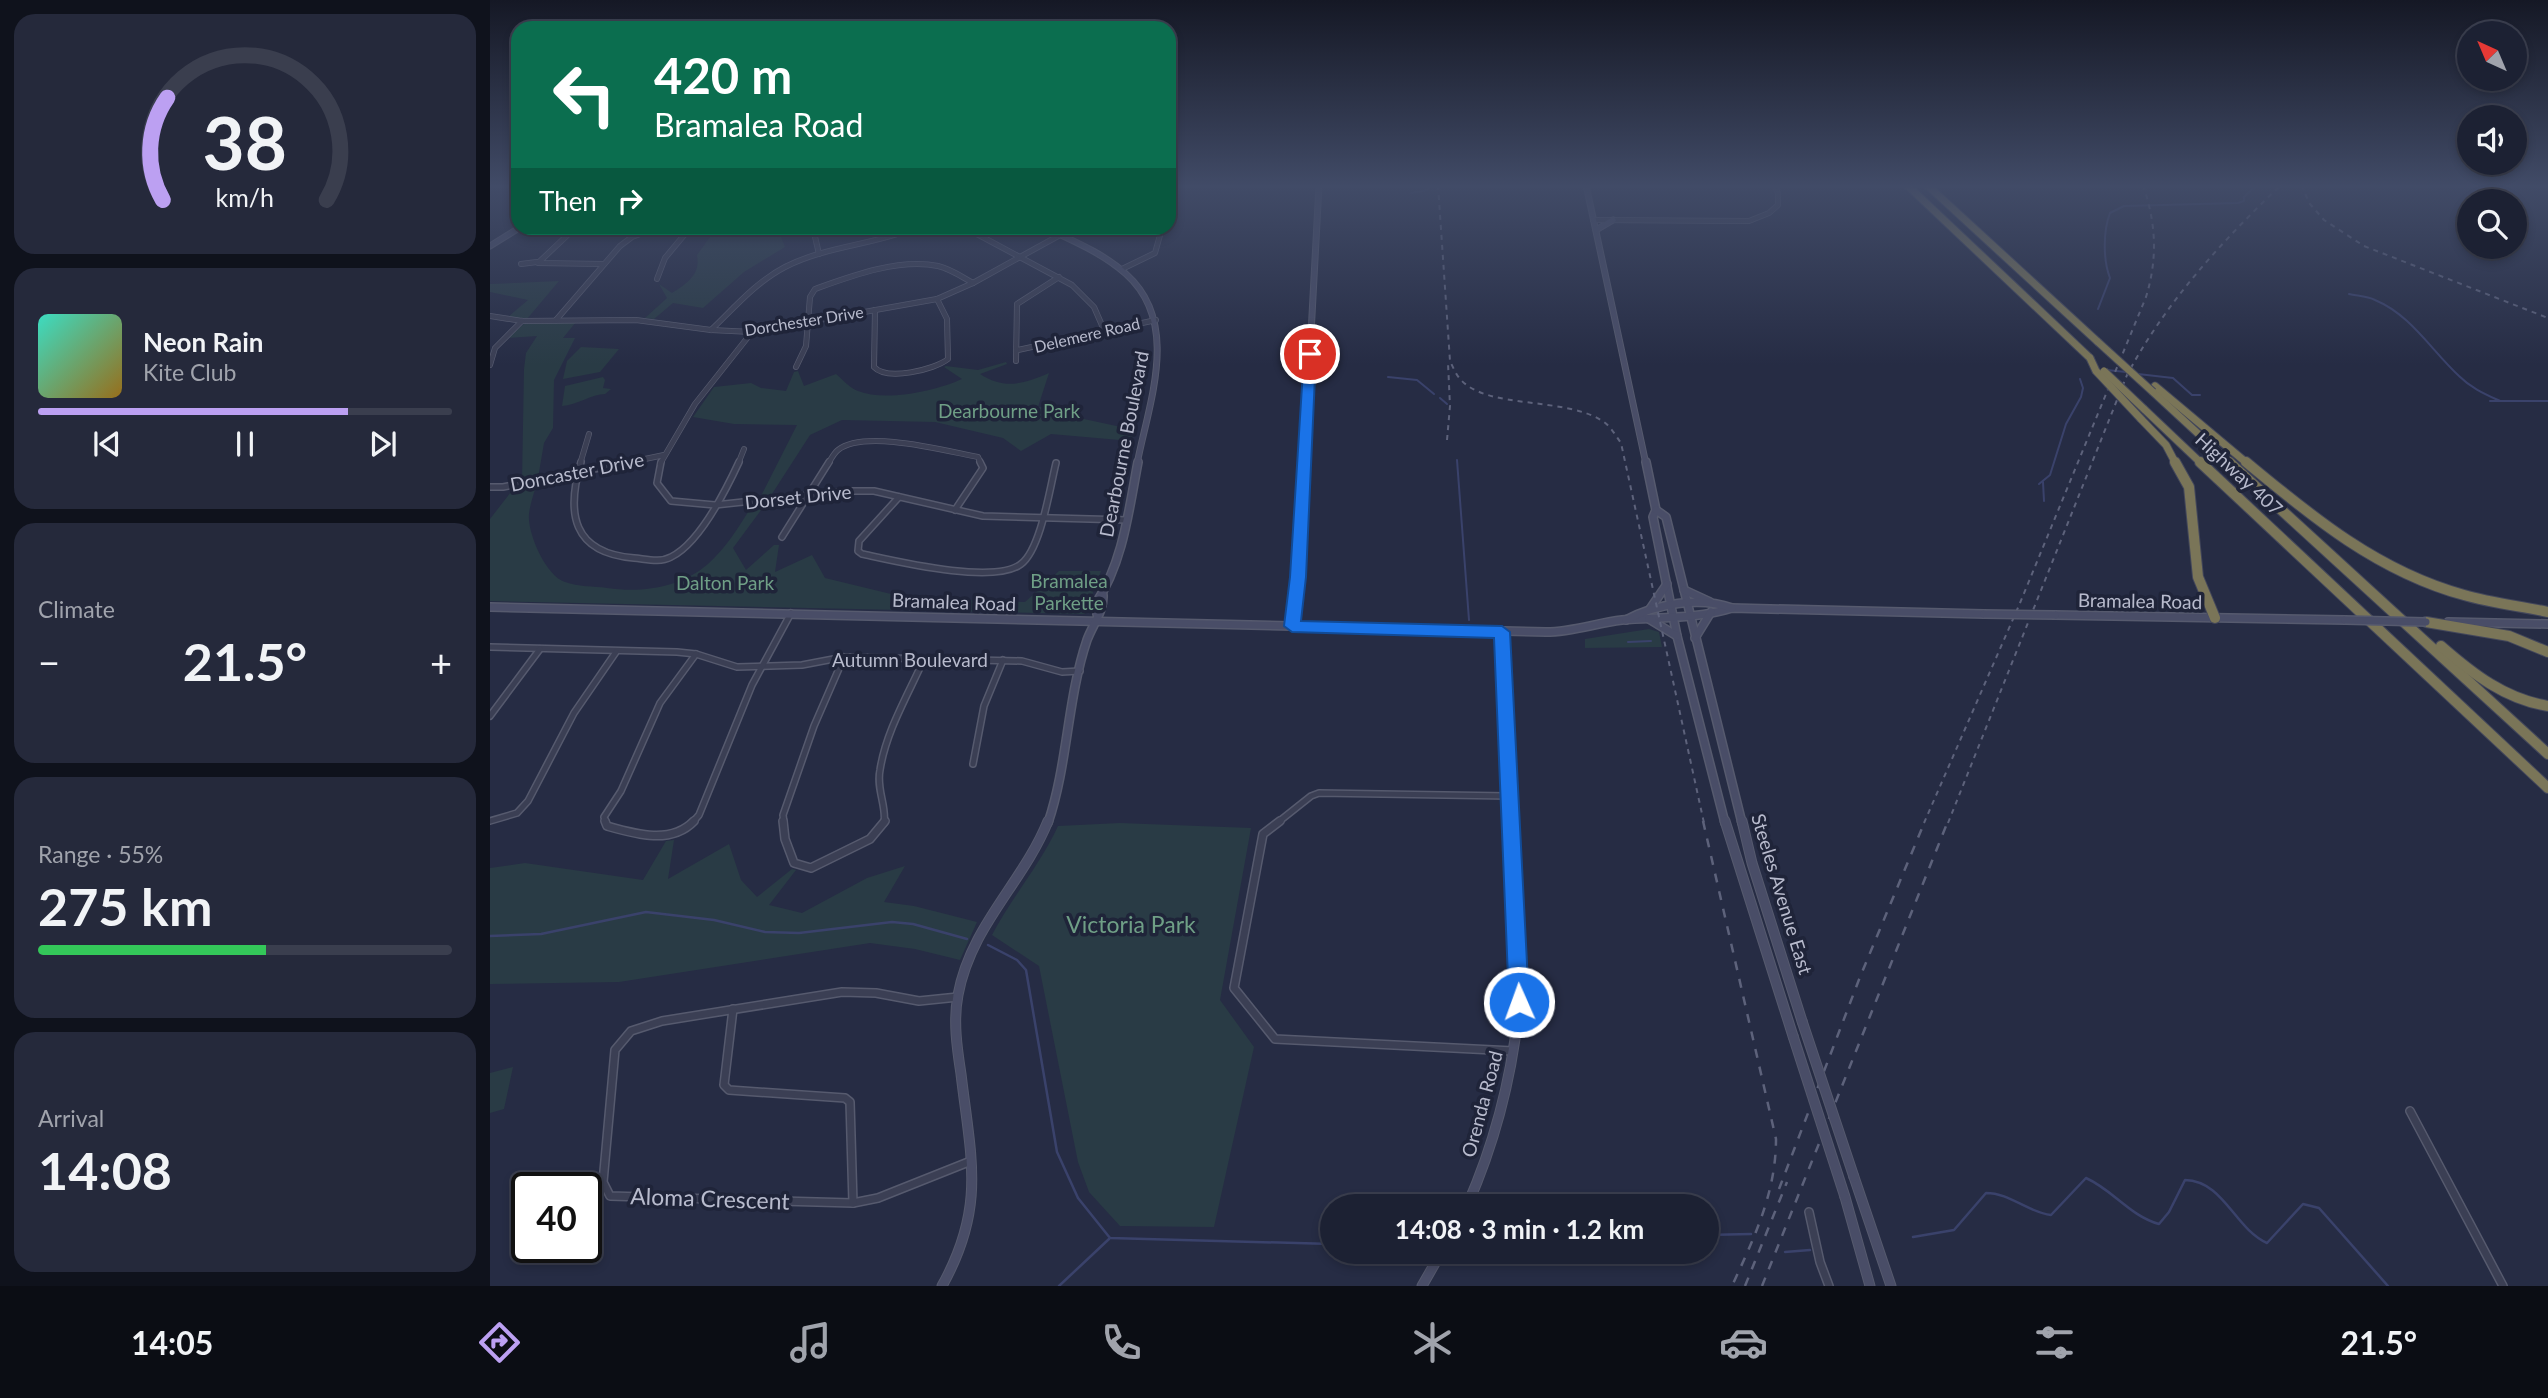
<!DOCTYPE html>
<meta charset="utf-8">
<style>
:root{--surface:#1c2133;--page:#25293b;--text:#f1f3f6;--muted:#a0a3ac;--line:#3a3e4e;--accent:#bca0f2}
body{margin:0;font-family:Lato,sans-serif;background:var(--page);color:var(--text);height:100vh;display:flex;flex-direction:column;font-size:26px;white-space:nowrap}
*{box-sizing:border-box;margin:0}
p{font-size:23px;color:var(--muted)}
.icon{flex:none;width:38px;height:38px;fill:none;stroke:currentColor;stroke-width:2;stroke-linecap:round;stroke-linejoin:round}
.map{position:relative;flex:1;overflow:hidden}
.details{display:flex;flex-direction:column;gap:14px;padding:14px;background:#0f121c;width:490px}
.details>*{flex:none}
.guide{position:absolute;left:21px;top:21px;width:665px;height:214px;border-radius:21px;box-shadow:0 4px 10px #0003,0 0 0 2px var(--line);background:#0b6e4f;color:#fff;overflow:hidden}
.needle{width:46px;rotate:316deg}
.buttons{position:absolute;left:1967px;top:21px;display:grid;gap:14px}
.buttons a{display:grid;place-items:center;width:70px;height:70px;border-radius:50%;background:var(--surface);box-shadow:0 4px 10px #0003,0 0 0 2px var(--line);font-size:35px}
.speed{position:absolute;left:21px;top:1172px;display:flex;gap:14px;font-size:35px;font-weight:700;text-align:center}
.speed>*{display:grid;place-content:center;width:91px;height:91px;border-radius:50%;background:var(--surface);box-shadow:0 4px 10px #0003,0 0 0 2px var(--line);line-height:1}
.speed .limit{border:4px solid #111;border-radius:10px;background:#fff;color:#111}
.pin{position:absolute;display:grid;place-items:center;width:60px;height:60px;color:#fff;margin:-30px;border:4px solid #fff;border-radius:50%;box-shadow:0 2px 7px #0007}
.me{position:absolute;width:77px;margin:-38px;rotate:358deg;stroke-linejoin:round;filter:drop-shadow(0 0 5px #0008)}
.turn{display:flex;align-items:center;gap:24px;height:147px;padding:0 28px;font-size:32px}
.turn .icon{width:91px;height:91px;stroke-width:2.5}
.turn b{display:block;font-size:49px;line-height:60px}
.then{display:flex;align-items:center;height:66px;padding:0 28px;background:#0003;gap:14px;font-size:26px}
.big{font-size:52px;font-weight:700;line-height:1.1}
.details .widget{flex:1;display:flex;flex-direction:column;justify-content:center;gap:10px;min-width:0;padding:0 24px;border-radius:21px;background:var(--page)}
.details .dial{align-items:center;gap:0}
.dial svg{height:182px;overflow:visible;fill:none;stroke:var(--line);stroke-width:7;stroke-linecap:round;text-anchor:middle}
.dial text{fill:var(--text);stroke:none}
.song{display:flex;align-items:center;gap:21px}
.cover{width:84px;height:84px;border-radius:10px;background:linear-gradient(135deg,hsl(170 70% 55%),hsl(40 70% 35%))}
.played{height:7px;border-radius:4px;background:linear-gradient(90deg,var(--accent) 75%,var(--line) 75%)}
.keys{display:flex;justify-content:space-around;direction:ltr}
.heat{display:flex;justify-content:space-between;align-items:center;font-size:38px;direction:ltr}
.charge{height:10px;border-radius:5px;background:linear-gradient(90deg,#34c759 55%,var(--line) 0)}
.trip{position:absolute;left:830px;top:1194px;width:399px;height:70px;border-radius:35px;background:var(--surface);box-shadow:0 4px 10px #0003,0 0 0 2px var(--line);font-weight:700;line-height:70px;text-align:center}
.tab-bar{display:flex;height:112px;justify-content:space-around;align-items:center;background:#0b0d14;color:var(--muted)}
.tab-bar .icon{width:49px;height:49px}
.tab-bar .on{color:var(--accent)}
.tab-bar b{font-size:32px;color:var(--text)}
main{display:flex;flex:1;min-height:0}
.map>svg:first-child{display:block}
</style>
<main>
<section class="details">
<div class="widget dial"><svg viewBox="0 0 100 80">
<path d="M14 69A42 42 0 1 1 86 69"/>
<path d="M14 69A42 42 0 0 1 16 24" stroke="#bca0f2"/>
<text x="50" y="56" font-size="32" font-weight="700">38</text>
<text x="50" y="72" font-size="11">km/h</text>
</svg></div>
<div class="widget">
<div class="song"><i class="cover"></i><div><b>Neon Rain</b><p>Kite Club</p></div></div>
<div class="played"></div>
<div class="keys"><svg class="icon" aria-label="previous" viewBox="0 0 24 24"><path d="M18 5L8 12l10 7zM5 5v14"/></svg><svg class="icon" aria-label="pause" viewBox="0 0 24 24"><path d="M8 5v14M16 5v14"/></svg><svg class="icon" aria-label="next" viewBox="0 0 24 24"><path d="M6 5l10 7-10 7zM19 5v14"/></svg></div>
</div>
<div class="widget"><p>Climate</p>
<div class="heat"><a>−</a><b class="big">21.5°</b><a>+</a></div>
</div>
<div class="widget"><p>Range · 55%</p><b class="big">275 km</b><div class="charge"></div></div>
<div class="widget"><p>Arrival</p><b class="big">14:08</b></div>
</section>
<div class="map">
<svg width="2058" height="1286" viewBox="0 0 2058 1286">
<rect width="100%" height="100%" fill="#262c44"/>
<!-- green -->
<g fill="#293b45">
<path d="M273,228H293L291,237L295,247L254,272L213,308L183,303L164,319L155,318L177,298L169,284L182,293C197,284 211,274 207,255L220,237H249Z"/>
<path d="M69,281L37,319L18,317L38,300L0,292V284Z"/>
<path d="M86,322L73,338H85L64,380L63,428L54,443L48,478L32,481L34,369L36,353L47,336L17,338L35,323Z"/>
<path d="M91,347L129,349L110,372L73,379L77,361Z"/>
<path d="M516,362L517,364L490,374C515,390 533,384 559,373L548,407L568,406L566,413L645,430L641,441L561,434L531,451L513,438L445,422L352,420L320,435L280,497L270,498L307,425L244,424L203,417L224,387L261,383L271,388L296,391L304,372L308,371L314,386L346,374C353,380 360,388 368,391C395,402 446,391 472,379L454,367L456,366L488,370Z"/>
<path d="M113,377L115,380L113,388L121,389L115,394C102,394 87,405 72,406L75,386Z"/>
<path d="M47,483C44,493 40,504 39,514C37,533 56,576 75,582C88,587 104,586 117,588C152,593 190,588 218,564C237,547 250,525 263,504L277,502L243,548L256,570L284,545H289L285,572L322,555L335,578L401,594V598L535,602L569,571H611L595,614L0,601V519L24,488Z"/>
<path d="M1159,629L1169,632L1172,647L1095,648V639Z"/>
<path d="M630,823L761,828L730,1000L764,1047L724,1227L630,1226L599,1192L588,1162L549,966L502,935C522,897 550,865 568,826Z"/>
<path d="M184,840L178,879L239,844L251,880L267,897L302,869L306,870L279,905L312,913L377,878L415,866L394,902L424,906L487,922L470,960L425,949L380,943L129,982L0,984V868L35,863L153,880L176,841Z"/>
<path d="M23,1067L14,1109L0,1113V1073Z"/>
</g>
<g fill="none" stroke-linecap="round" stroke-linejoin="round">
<!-- stream-far1 -->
<g stroke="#3a426b" stroke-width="2">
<path d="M921,193L937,190L943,185"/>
<path d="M1859,294C1868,296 1877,296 1885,300C1921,315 1941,350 1969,376C1981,388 1995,394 2010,401"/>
<path d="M1608,309L1620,278C1613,260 1613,231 1620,213L1634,206L1748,203L1754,201V197L1767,185"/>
<path d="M1617,370L1636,372"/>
<path d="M1648,374L1683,378L1702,395H1710"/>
<path d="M898,377L927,380L944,394"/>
<path d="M950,398L957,404"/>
<path d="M2000,401H2058"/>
<path d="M967,460L979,620"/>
<path d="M1553,482L1554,501"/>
<path d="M1549,484L1560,475L1576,424L1591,397L1593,388L1590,379"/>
<path d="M1138,642L1161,641"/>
</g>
<!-- stream -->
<g stroke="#3a426b" stroke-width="2.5">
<path d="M0,936L51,934L156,912L224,920L275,932L309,933L402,922L423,924L477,939"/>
<path d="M498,945L527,960L536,970L567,1152L588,1198L620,1238L842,1244"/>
<path d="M1216,1235L1261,1234"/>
<path d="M1423,1237L1464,1230L1496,1193C1520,1193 1537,1212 1561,1215L1596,1178C1623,1190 1640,1216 1669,1224L1679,1212L1695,1180C1734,1181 1744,1228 1777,1243L1813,1204L1829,1208L1898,1286"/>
<path d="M1295,1252L1320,1250"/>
<path d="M569,1286L619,1239"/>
</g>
<!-- street-far2 casing -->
<g stroke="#565a6e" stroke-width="6">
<g id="street-far2">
<path d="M1103,220L1259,221L1279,213L1288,205V193L1284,185"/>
<path d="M85,228L48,263L113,264"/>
<path d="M323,228L329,254"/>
<path d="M485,233L582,285L604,307L614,330"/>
<path d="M31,264L47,262"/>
<path d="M632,269L665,253L672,228"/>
<path d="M167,279L175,258L200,228"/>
<path d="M385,310L384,367C397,381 444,370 458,359L457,319L447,299"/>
<path d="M0,316L32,321L146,320L221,330L262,332L447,299L483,283L570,235"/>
<path d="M66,320L130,246L142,237L167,228"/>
<path d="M221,330C244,308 266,282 295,267C336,246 383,245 425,228"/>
<path d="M528,350L666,320"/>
<path d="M526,361L527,304L569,277"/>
<path d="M0,365L5,348L32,321"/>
<path d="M306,367L316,346L320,297L325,289C361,276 409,258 448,266C461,269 472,277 483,283"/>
<path d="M90,464L99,434"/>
<path d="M131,464L174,455"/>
<path d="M170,464L205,404L262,332"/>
<path d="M248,464L254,449"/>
<path d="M338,464C341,459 344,453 348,450C375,429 456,451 488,457L491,464"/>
</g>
</g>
<!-- street-far1 casing -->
<g stroke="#565a6e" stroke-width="8">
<g id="street-far1">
<path d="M91,462C76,513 82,553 144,558C156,559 170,563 181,557C210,543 236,490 249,462"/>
<path d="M171,462L167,483L181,501L225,505L358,491H384L493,516L637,520"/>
<path d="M0,487H13L140,462"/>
<path d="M409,497L369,541L368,551L372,554C405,561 504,585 531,564C551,549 560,487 566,463"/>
<path d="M465,510L493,468L490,462"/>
<path d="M292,537L339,462"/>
<path d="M0,647L187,652L206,654L247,667L312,665L354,657L532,661L572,672L590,671"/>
<path d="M0,716L50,649"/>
<path d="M483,764L494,706L513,660"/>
<path d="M0,821L27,813L38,801L84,713L126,652"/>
<path d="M116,823L114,817L131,791L170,703L206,654"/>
<path d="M202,823L209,815L262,685L301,613"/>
<path d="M294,823L293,815L324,726L354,657"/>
<path d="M394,823C397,807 386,789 390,770C396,731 418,695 434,659"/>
<path d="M787,823L821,796L829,793L1018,796"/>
</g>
</g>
<!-- street casing -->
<g stroke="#565a6e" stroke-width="10">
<g id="street">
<path d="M115,821L117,826C145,834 181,845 204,821"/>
<path d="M293,821L295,839L304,863L321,868L380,839L395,821"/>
<path d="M790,821L773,834L744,988L785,1039L1023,1051"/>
<path d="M468,997L429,1001L386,993L352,992L172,1021L141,1031L125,1050L113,1182L120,1196L363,1203L388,1198L481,1161"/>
<path d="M243,1009L234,1085L239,1090L355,1098L360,1102L363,1203"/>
<path d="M1920,1111L2013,1286"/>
<path d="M1319,1212L1330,1262L1339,1286"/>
</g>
</g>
<!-- secondary-far2 casing -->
<g stroke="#565a6e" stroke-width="7">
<g id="secondary-far2">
<path d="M1096,185L1156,464"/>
<path d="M556,228C583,241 613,253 636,274C691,323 659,402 647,464"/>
<path d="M1106,230L1123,220"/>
<path d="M0,246L29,228"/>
<path d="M814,464L829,185"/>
</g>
</g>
<!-- secondary-far1 casing -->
<g stroke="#565a6e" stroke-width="10">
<g id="secondary-far1">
<path d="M1156,462L1166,510L1163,517L1187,636L1235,823"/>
<path d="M1166,510L1176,517L1252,823"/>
<path d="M1194,590L1220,602"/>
<path d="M0,607L1056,632C1083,632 1106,623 1132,620C1169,617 1207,619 1242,608L1494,614"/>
<path d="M1160,609L1177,584"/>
<path d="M607,614L606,603C633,563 639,509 648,462"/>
<path d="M1565,615L1855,620"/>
<path d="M1159,619L1187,636"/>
<path d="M1136,620C1166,604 1209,596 1242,608"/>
<path d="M1958,622L2058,624"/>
<path d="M802,626L808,577L814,462"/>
<path d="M1012,632L1021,823"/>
<path d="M1205,638L1221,612"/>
<path d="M558,823C578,764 577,699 597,640C603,624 614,611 613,595"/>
</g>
</g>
<!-- secondary casing -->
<g stroke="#565a6e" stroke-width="11">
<g id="secondary">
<path d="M1235,821L1303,1036"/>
<path d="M1252,821L1262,863L1312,1021"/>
<path d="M1364,1177L1401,1286"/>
<path d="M1355,1197L1380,1286"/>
<path d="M977,1206C1007,1138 1024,1069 1030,995L1021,821"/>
<path d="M452,1286C496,1207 481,1159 471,1074C467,1048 463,1021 468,995C481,925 533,883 558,821"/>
<path d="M932,1286L952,1251"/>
</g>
</g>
<!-- highway-far1 casing -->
<g stroke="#43475b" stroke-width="9">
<g id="highway-far1">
<path d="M1417,185L1600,358"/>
<path d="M1437,185L1608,342"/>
<path d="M1665,386L1758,464"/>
<path d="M1663,392L1741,464"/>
<path d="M1654,409L1712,464"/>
<path d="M1651,419L1676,445L1686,464"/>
</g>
</g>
<!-- highway casing -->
<g stroke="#43475b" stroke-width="12">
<g id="highway">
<path d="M1685,462L1699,487L1708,577L1725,618"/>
<path d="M1710,462L2058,788"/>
<path d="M1739,462L2058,754"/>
<path d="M1756,462C1822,517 1889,572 1974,595C2001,603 2030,606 2058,612"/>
<path d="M1936,622L2019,636L2058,652"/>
<path d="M1951,646C1983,674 2015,699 2058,706"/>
</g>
</g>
<!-- street-far2 -->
<use href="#street-far2" stroke="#3b3f54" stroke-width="4.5"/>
<!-- street-far1 -->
<use href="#street-far1" stroke="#3b3f54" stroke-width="5"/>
<!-- street -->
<use href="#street" stroke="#3b3f54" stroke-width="7"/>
<!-- secondary-far2 -->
<use href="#secondary-far2" stroke="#494d67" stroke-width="5"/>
<!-- secondary-far1 -->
<use href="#secondary-far1" stroke="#494d67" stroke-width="7"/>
<!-- secondary -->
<use href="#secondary" stroke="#494d67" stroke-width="9"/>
<!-- highway-far1 -->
<use href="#highway-far1" stroke="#7a7558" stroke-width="7"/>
<!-- highway -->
<use href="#highway" stroke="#7a7558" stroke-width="10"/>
<!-- rail-far1 -->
<g stroke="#5d627b" stroke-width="2" stroke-dasharray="5 5" stroke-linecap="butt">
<path d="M948,185L960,361C963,367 966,375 971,380C999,410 1076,396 1114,422C1121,427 1126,436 1131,443L1214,823"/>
<path d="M1811,185L1820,204L1834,220L1874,246L2058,318"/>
<path d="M957,440L960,406L958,363"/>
<path d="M1434,823L1530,603L1656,297C1668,258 1666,223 1653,185"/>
<path d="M1458,823L1637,375C1676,302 1731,242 1791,185"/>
</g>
<!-- rail -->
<g stroke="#5d627b" stroke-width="2.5" stroke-dasharray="9 9" stroke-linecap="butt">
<path d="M1213,821L1286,1139C1286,1193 1264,1238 1242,1286"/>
<path d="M1289,1189L1370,977L1435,821"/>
<path d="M1255,1286L1297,1182"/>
<path d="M1272,1286L1458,821"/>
</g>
<!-- secondary-bridge-far1 casing -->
<g stroke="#565a6e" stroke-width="10" stroke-linecap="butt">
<g id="secondary-bridge-far1">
<path d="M1494,614L1565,615"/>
<path d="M1855,620L1936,622"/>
</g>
</g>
<!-- secondary-bridge casing -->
<g stroke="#565a6e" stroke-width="11" stroke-linecap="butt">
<g id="secondary-bridge">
<path d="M1312,1021L1364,1177"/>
<path d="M1303,1036L1355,1197"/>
</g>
</g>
<!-- highway-bridge casing -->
<g stroke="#43475b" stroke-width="9" stroke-linecap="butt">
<g id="highway-bridge">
<path d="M1608,342L1663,392"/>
<path d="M1600,358L1606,371L1651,419"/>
<path d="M1614,371L1654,409"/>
</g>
</g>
<!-- secondary-bridge-far1 -->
<use href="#secondary-bridge-far1" stroke="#494d67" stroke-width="7"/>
<!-- secondary-bridge -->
<use href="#secondary-bridge" stroke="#494d67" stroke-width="9"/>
<!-- highway-bridge -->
<use href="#highway-bridge" stroke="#7a7558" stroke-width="7"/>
</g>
<!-- sky -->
<linearGradient id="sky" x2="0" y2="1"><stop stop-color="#151825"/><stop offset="0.51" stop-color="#414b67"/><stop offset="1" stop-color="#414b67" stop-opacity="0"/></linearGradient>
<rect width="2058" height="365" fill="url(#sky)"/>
<!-- route -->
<path fill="#1a73e8" stroke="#114b97" stroke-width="2" d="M820,350L826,354L816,577L811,621L1012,626L1020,632L1039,1002L1036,1009L1029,1012L1022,1009L1019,1002L1004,638L802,632L794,626L800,577L814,354Z"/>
<g text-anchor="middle" stroke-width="7" stroke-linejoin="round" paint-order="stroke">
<!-- far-street labels -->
<g font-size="16" fill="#b8bbcd" stroke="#1f2439">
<text transform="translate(314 321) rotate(-9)" y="6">Dorchester Drive</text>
<text transform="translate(597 335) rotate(-13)" y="6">Delemere Road</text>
</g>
<!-- park labels -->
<g font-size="19" fill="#6f9f86" stroke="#1f2439">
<text x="519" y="418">Dearbourne Park</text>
<text x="579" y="588">Bramalea<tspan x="579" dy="22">Parkette</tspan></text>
<text x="235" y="590">Dalton Park</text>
</g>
<!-- street labels -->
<g font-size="19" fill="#b8bbcd" stroke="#1f2439">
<text transform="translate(634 444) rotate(-79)" y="7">Dearbourne Boulevard</text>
<text transform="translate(87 472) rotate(-11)" y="7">Doncaster Drive</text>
<text transform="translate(1749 474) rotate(43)" y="7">Highway 407</text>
<text transform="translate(308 497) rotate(-6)" y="7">Dorset Drive</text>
<text transform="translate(1650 601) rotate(1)" y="7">Bramalea Road</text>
<text transform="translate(464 602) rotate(2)" y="7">Bramalea Road</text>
<text x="420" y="667">Autumn Boulevard</text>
<text transform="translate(1292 894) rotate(73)" y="7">Steeles Avenue East</text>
<text transform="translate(992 1104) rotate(-75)" y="7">Orenda Road</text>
</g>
<!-- near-park labels -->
<g font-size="23" fill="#6f9f86" stroke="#1f2439">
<text x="641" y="933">Victoria Park</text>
</g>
<!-- near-street labels -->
<g font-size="23" fill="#b8bbcd" stroke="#1f2439">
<text transform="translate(220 1199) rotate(2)" y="8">Aloma Crescent</text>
</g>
</g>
</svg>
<div class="buttons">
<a><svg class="needle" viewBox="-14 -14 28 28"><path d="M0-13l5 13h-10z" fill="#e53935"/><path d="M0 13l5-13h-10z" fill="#a0a3ac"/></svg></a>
<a><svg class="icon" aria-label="sound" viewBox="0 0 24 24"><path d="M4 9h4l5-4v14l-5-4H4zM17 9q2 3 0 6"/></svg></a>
<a><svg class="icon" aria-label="search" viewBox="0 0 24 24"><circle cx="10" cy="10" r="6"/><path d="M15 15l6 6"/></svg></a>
</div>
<div class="speed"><div class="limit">40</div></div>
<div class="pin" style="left:820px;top:354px;background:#d93025"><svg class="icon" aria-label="arrive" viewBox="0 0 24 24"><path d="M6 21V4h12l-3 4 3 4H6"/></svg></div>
<svg class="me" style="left:1029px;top:1002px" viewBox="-20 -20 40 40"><circle r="17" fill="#1a73e8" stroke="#fff" stroke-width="3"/><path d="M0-11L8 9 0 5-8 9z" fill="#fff"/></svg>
<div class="trip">14:08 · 3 min · 1.2 km</div>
<div class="guide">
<div class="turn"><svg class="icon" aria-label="left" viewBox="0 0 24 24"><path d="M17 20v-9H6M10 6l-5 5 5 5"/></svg><div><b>420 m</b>Bramalea Road</div></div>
<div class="then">Then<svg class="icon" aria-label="right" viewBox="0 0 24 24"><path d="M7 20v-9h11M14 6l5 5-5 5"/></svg></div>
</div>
</div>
</main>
<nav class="tab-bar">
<b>14:05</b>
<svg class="icon on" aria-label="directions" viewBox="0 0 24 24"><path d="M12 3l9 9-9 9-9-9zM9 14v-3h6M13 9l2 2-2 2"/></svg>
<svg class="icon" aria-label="music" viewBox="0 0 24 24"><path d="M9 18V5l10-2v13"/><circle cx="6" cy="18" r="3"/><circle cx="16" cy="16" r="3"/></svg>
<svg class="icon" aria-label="phone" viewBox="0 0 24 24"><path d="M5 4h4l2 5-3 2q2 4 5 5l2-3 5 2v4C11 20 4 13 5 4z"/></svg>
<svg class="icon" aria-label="climate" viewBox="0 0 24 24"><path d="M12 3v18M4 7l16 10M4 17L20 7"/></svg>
<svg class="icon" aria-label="car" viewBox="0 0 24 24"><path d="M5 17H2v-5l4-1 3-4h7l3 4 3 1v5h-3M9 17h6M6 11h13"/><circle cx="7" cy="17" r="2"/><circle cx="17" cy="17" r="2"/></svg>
<svg class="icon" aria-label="filters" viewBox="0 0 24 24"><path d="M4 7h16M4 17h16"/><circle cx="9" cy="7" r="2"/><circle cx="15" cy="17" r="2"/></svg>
<b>21.5°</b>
</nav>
